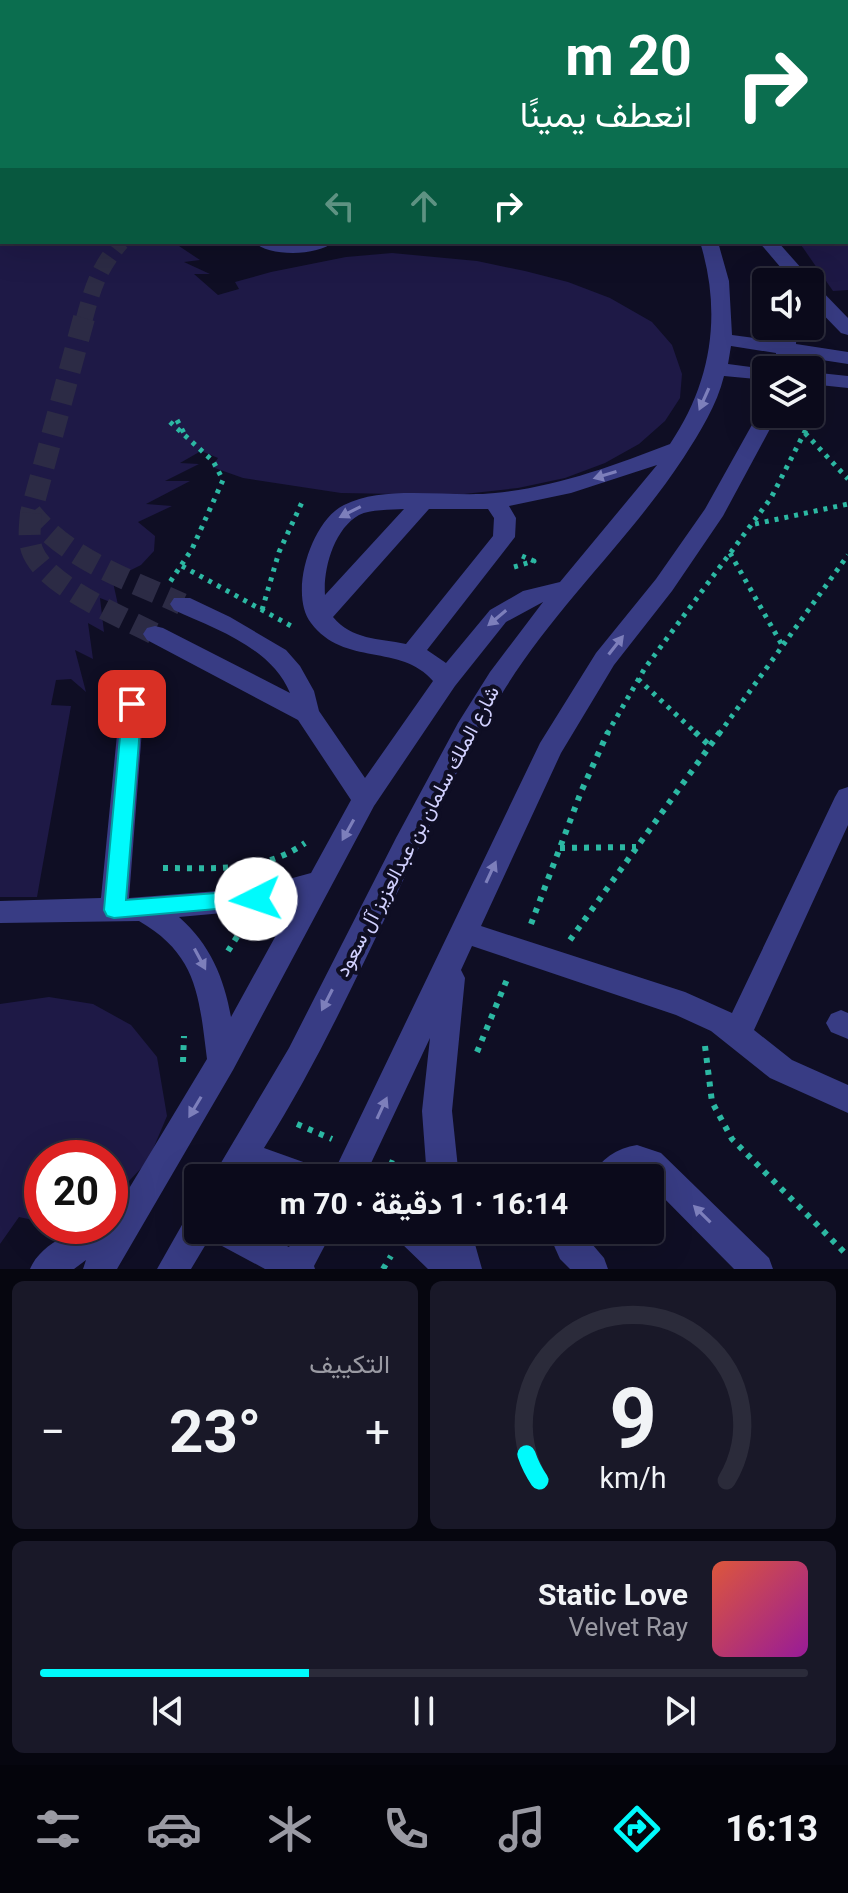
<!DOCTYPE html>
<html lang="ar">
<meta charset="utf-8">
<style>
:root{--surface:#0b0a1b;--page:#191828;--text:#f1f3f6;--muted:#9a9aa3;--line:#2b2b3a;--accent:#00fafc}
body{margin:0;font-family:Roboto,Vazirmatn,sans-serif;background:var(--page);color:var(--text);direction:rtl;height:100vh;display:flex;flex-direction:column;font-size:30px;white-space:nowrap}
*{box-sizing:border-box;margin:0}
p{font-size:26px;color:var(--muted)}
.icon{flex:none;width:44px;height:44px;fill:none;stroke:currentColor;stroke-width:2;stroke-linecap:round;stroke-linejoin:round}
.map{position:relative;height:1269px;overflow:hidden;direction:ltr}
.drawer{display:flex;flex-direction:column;gap:12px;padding:12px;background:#06060f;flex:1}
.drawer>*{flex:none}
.banner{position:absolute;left:0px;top:0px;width:848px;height:244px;box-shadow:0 8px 32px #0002,0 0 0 2px var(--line);direction:rtl;background:#0b6e4f;color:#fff;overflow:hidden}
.tools{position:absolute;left:752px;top:268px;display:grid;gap:16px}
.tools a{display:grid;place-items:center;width:72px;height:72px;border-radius:8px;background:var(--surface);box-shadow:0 8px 32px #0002,0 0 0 2px var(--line);font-size:40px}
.speed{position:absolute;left:24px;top:1140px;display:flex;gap:16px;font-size:40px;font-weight:700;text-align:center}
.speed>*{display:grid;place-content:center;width:104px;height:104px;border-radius:50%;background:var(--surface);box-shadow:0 8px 32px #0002,0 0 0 2px var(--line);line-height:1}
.speed .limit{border:12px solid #d22;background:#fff;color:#111}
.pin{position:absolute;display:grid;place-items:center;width:68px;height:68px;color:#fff;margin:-34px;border-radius:16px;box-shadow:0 4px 12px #0006}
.me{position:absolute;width:88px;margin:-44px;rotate:266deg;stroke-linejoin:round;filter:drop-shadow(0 0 6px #0008)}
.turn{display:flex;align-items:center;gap:28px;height:168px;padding:0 24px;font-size:36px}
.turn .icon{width:104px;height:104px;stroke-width:2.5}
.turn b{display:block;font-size:56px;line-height:68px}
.lanes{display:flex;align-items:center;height:76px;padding:0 24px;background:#0003;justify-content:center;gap:40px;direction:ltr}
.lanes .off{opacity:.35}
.big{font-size:60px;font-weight:700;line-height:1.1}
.drawer .widget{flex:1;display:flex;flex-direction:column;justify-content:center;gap:12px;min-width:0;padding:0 28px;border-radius:12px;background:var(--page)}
.drawer .dial{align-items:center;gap:0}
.dial svg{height:208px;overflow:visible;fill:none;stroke:var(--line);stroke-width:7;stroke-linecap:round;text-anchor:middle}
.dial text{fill:var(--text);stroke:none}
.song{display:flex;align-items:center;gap:24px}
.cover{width:96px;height:96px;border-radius:12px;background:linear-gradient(135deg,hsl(10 70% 55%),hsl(300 70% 35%))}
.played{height:8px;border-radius:4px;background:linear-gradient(90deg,var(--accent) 35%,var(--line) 35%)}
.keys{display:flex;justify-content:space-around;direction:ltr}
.heat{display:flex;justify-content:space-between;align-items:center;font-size:44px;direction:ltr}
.drawer .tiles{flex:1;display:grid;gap:12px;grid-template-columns:1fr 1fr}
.widget:last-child{grid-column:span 2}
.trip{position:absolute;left:184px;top:1164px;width:480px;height:80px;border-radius:8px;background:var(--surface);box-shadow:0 8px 32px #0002,0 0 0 2px var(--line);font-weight:700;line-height:80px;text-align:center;direction:rtl}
.tab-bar{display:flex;height:128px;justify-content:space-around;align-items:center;background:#04040b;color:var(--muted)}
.tab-bar .icon{width:56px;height:56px}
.tab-bar .on{color:var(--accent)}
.tab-bar b{font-size:36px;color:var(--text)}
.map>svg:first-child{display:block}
</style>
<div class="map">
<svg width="848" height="1269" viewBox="0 0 848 1269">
<rect width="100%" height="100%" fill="#0f0e24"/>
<!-- building -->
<g fill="#1e1946">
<path d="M0,242H189L179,246L200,260L184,262L210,274H194L218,295L239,289L235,282L271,272L346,257L392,253L477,261L525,271L568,282L610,298L652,322L672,345L682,374L680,398L665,421L639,444L605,463L565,478L518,488L455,495L341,493L243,478L212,467L218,458L201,451L180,463L199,464L165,481H190L146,504L172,506L138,522L155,536L154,551L141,565L127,572L111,573L118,605L100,598L104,632L88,623L93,659L75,650L86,692L71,679L56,680L51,705L71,706L37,897H0Z"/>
<path d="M799,242H848V290L833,291Z"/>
<path d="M49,997L93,1004L131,1025L157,1057L167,1116L148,1161L110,1201V1158H42V1222L19,1217L0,1244V1004Z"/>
</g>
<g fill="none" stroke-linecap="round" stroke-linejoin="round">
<!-- minor-tunnel-far1 -->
<path stroke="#2c2b45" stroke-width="17" stroke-dasharray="17 9" stroke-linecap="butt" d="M84,320C93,287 98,269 121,242"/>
<!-- minor-tunnel -->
<g stroke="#2c2b45" stroke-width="22" stroke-dasharray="22 11" stroke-linecap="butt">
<path d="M84,318L31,513C68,560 130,580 182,604"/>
<path d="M31,513C30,525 28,538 32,550C45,586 123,617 155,634"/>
</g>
<!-- path-far1 -->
<g stroke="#2cb8a3" stroke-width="5" stroke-dasharray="4 6" stroke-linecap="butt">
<path d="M177,420L186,437"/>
<path d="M170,422L213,461L223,480L192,549L170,582"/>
<path d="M805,433L848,479"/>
<path d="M755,524L848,504"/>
<path d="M730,553L782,645"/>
<path d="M182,566L293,627"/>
<path d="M514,567L534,561L522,556"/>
<path d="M262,610L279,552L304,498"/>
<path d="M638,679L697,734"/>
<path d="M607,734L645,668L771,498L821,400"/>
<path d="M719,734L848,555"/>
</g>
<!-- path -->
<g stroke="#2cb8a3" stroke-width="6" stroke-dasharray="5 7" stroke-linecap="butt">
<path d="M695,732L710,746"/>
<path d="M560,848L636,847"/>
<path d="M163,868C212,868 263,873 305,843"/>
<path d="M531,924L581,792L608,732"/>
<path d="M570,940L720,732"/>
<path d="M228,951L242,929"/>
<path d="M705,1046L712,1102L732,1139L848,1256"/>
<path d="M477,1052L508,977"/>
<path d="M183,1062L184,1036"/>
<path d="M297,1124L332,1139"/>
<path d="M389,1162L410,1170"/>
<path d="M383,1269L391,1256"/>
</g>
<!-- minor -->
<g fill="#383c84" fill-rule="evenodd">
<path d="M255,0H277L253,2Z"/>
<path d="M474,0H491L493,2H476Z"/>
<path d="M532,0H549L551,2H534Z"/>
<path d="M695,0H712L714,2H697Z"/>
<path d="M749,0H766L747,2Z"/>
<path d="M769,0H785L786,2H770Z"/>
<path d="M0,29L2,30V40L0,39Z"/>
<rect x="846" y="107" width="2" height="13"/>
<path d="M254,242H333C319,256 268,257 254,242Z"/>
<path d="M700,242H718L729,281L732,335L776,341L777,326H797L796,344L848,352V364L796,356L795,370H775L776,353L731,346L728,364L773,370H766V380L724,376C717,405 700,432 684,457C631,538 558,604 506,687C414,834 357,1001 264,1148L320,1168L325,1178H267L249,1172L245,1178H212L289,1048L396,838L458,723L490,672L543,602L506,622L455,686L374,806L233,1070L117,1269H83L86,1260L74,1269H30C42,1241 81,1226 110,1226V1220L207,1059C199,997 198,955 139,921L0,923V901L101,898L120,704L123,698L132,695L141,698L144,704L129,898L256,888L311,873L351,800L298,720L147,640L143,634L147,628L155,626L163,628L290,693C271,647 215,629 174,610L170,604L174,598H190L230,617L286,650L300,666L314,691L319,711L365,778L433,681C401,643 344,667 311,623C288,593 312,520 344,505C385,484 450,498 495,493C556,487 613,466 670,444C712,382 722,313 700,242ZM657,465L560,582L523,591L490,610L446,663L427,650L515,537L516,518L509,506L571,493ZM404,509L325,595C323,569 334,529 359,515C371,509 390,510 404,509ZM429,509H488L494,518L493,536L406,644C378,638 352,640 333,617ZM296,899L231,1017C224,978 210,944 179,917L256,910Z"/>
<path d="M759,242H778L810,278L811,284L817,286L848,318V335L841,333L810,301V282H793Z"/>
<path d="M810,372L848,376V388L810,384Z"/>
<path d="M766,408V414H778L723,516L672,591L614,665L561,753L481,926L685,992L732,1013L835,797L839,790L848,787V825L754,1030L792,1060L848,1085V1113L770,1078L711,1031L676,1015L472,946L461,970L465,978L452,1111L459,1178H427L422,1111L430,1038L364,1178H331L540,743L596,653L656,579L705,509L758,414Z"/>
<path d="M841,1010L848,1013V1039L831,1032L826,1023L831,1014Z"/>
<path d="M637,1145L661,1153L769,1258L773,1269H734L650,1184V1178L637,1174L629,1178H591C600,1159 617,1148 637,1145Z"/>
<path d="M198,1212V1230H254L289,1247L299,1230H333L314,1266L315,1269H265L209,1239L191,1269H157L187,1216Z"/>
<path d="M394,1230H433L441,1237L439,1230H471L482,1269H428L399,1241Z"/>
<path d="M547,1230H580L604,1258L608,1269H570L560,1259Z"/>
</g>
</g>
<!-- one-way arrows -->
<defs><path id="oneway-solid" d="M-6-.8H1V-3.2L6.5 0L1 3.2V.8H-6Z" transform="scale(2)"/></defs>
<g fill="#7d7fbb">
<use href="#oneway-solid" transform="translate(704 399) rotate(114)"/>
<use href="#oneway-solid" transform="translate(605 475) rotate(163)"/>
<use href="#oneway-solid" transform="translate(350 512) rotate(153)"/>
<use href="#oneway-solid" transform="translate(497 618) rotate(140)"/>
<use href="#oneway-solid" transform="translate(616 645) rotate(-52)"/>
<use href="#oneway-solid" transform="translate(348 830) rotate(119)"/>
<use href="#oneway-solid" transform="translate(491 872) rotate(-65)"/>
<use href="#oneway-solid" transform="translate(200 959) rotate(62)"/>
<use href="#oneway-solid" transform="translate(327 1000) rotate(117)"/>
<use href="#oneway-solid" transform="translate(195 1107) rotate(121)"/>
<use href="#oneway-solid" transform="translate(382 1108) rotate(-65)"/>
<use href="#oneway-solid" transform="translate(702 1214) rotate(-135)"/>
</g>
<!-- route -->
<path fill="#00fafc" stroke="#00a2a4" stroke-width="2" d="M132,697L142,704L126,900L256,890L263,893L266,899L263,905L114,918L107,916L104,910L123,704Z"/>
<g text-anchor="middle" stroke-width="8" stroke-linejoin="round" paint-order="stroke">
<!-- street labels -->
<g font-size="20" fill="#d2d1ff" stroke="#0f0e24">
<text transform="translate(417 831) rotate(-62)" y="7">شارع الملك سلمان بن عبدالعزيز آل سعود</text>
</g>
</g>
</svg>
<div class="tools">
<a><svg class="icon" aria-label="sound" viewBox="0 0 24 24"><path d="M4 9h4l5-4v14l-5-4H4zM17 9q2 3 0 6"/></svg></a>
<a><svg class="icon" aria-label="layers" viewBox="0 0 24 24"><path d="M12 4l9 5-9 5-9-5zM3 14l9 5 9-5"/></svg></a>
</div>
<div class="speed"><div class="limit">20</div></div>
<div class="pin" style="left:132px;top:704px;background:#d93025"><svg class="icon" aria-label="arrive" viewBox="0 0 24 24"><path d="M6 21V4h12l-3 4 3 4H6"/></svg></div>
<svg class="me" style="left:256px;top:899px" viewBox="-20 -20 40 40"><circle r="19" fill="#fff"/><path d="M0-13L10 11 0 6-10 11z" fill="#00fafc"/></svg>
<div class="trip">16:14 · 1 دقيقة · 70 m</div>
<div class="banner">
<div class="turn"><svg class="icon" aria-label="right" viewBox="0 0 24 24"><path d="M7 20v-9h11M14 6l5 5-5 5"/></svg><div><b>20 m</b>انعطف يمينًا</div></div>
<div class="lanes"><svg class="icon off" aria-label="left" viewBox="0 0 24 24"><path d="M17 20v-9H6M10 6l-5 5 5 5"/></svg><svg class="icon off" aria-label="ahead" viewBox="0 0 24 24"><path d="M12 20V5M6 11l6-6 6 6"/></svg><svg class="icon" aria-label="right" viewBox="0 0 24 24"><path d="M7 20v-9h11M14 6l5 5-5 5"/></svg></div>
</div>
</div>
<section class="drawer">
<div class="tiles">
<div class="widget dial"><svg viewBox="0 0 100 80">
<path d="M14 69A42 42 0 1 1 86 69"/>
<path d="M14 69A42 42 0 0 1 9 59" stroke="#00fafc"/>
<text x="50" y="56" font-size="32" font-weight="700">9</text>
<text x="50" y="72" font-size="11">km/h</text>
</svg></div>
<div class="widget"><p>التكييف</p>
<div class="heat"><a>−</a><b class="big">23°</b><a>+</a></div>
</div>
<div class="widget">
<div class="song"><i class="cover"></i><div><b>Static Love</b><p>Velvet Ray</p></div></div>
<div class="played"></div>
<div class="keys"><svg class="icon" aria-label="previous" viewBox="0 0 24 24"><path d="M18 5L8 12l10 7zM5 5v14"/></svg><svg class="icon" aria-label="pause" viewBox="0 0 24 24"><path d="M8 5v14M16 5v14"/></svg><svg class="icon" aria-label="next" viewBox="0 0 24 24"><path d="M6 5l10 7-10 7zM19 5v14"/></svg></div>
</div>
</div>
</section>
<nav class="tab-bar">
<b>16:13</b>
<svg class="icon on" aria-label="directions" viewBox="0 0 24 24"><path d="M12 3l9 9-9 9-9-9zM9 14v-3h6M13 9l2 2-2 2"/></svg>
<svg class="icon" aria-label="music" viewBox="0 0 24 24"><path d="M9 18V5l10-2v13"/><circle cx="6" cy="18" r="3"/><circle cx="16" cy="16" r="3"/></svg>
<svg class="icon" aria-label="phone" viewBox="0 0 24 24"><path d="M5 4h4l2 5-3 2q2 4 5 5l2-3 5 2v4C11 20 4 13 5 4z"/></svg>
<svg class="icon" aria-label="climate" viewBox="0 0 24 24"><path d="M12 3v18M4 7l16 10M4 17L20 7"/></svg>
<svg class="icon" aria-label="car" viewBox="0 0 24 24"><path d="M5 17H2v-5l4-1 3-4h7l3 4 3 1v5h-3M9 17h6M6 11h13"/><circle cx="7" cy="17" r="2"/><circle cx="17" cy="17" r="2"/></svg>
<svg class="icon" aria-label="filters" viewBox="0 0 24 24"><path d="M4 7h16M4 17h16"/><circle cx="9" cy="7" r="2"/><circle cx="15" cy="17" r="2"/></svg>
</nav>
